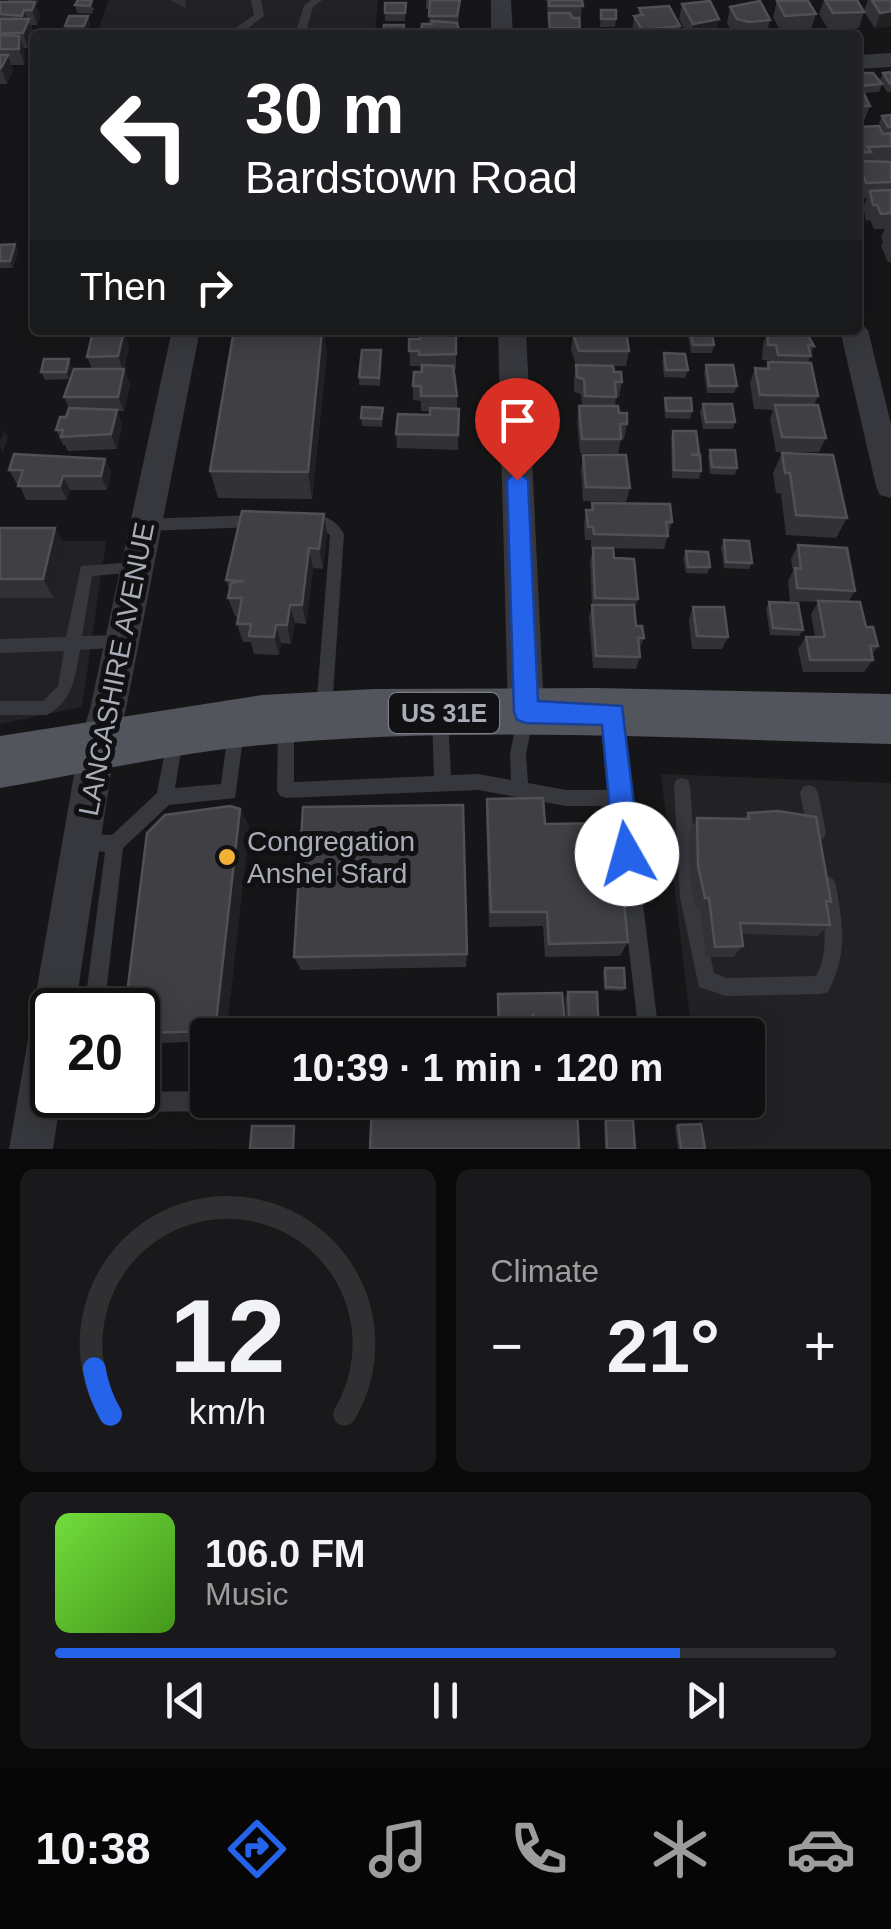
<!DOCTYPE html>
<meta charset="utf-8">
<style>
:root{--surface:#101012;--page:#19191b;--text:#f1f3f6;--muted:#9c9d9f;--line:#303032;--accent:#2563eb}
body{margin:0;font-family:Arial,sans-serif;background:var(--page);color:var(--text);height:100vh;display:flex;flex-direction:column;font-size:38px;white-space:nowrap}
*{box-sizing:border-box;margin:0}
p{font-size:32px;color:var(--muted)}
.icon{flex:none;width:55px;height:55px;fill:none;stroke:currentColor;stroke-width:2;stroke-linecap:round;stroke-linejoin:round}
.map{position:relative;height:1149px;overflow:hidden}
.sheet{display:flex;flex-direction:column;gap:20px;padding:20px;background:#09090a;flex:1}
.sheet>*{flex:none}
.top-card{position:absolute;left:30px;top:30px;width:832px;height:305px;border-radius:10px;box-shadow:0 5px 25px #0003,0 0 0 2px var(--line);background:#202124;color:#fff;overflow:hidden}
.speed{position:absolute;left:30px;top:988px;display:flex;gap:20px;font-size:50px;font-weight:700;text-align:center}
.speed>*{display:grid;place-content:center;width:130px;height:130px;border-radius:50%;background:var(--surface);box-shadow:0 5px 25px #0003,0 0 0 2px var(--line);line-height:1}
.speed .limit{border:5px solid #111;border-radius:15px;background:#fff;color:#111}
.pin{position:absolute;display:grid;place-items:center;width:85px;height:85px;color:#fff;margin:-102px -42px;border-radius:50% 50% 50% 0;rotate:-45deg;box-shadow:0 0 10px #0007}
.pin .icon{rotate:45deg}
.me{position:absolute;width:110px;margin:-55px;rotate:353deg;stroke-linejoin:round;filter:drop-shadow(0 0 8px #0008)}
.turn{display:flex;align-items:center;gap:35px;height:210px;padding:0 50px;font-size:45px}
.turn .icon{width:130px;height:130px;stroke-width:2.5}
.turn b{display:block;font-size:70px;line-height:85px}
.then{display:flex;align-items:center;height:95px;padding:0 50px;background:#0003;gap:20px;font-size:38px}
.big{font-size:75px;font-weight:700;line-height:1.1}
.sheet .widget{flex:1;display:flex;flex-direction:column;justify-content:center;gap:15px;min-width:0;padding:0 35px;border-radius:15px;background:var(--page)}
.sheet .dial{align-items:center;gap:0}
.dial svg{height:260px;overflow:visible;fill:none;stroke:var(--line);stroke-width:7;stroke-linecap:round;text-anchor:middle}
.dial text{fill:var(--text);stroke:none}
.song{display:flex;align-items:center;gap:30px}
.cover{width:120px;height:120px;border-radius:15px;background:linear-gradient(135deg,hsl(100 70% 55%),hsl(100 70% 35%))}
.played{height:10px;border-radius:5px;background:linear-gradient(90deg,var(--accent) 80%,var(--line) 80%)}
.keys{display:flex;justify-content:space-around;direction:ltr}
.heat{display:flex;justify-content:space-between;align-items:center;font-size:55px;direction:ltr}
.sheet .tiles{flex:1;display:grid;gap:20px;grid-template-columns:1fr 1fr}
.widget:last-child{grid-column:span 2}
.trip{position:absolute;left:190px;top:1018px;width:575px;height:100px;border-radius:10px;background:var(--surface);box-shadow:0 5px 25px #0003,0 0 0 2px var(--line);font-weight:700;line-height:100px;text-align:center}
.menu{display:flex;height:160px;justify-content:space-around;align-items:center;background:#060607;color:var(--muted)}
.menu .icon{width:70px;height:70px}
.menu .on{color:var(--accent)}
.menu b{font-size:45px;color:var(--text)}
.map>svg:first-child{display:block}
</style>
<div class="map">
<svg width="891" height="1149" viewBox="0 0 891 1149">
<rect width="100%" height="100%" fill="#161618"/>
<!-- built -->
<g fill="#222225">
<path d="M109,0H378L375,35H96Z"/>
<path d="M0,541H106L82,707L0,724Z"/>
<path d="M661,774L891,783V1149H706L700,1100H748V1035H692Z"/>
</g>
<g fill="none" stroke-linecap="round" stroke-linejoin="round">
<!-- service -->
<g fill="#37383d" fill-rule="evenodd">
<path d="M251,0H261L264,16L243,32L245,35H234L233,30L254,15Z"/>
<path d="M311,0H322L313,7L307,27L320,35H308L297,28L304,6Z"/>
<path d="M179,330H256L257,332L251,337L185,336L181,334Z"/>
<path d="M307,514C324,515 336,519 344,534L332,709L330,714L324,716L318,714L316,709L330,535L320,527L302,524L300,520L302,516Z"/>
<path d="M259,515L264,517L266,521L264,525L259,527L143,531L138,529L136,525L138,521L143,519Z"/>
<path d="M135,562L140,564L142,568L140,572L92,576L82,636L121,635L127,637L129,642L127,647L80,650C75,677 73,701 47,715H0V701H43L58,686L64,651L0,653V639L66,637L81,566Z"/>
<path d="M440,710L446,712L448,717L451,775L478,774L511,780L510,754L517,719L519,714L525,712L531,714L533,719L526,754L528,783L566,790H611L606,720L608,715L614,713L620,715L659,1035H639L612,806H566L478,790L286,798L280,796L277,790L278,727L280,722L286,719L292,722L294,727V782L434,776L432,717L434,712Z"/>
<path d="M236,724L242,727L244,732L235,798L169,805L123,848L104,1010H84L105,852L77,849L74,843L77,837L83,834L112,835L157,793L167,740L169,735L175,732L181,735L183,740L175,788L221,784L228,732L230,727Z"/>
<path d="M682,778L688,780L690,786L698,898L714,973L726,978L816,976C831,948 823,915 818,885L821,879L827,876L833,879L836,885C843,926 848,954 828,992L821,994L726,996L699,987L680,898L674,786L676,780Z"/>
<path d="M809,785L815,787L818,793L826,833L823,839L817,841L811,839L808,833L800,793L803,787Z"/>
<path d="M208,1091V1100H667L664,1107L657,1110L42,1112L35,1109L32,1102L35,1095L52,1092V1095H138V1092Z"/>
</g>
<!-- minor -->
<g fill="#37383d" fill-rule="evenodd">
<path d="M491,0H511L513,35H491Z"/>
<path d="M891,53V67L858,69V55Z"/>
<path d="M858,321L868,330L891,424V498L880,495L876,486L840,330H858Z"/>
<path d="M172,330H200L126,709L115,746L75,1010H52V1095H61L53,1149H9L79,746L90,709Z"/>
<path d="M498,330H526L544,712L538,723L526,728L514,723L508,712Z"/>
</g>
<!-- primary -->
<path fill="#53555c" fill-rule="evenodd" d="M595,688L891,694V744C682,739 470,725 262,745C174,753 87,773 0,788V736L262,695L374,689Z"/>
</g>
<!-- wall -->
<g fill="#323236">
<path d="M8,0H39L36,6L40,17L37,25H31L34,34L28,48H24L25,65H11L13,71L7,84H0V2H8Z"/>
<path d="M78,0L94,8L92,14L77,13L75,5Z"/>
<path d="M170,0H200L186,8Z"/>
<path d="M426,0H460L458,27L460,35H421L422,24H429V9H426Z"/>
<path d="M545,0H582L581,21H579V35H548L547,2Z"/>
<path d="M791,0H803L816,14L811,30L781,32L773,17L777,1Z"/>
<path d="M824,0H857L864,12L859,28L828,29L819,14Z"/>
<path d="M868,0H891L875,29L864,11Z"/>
<path d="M406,3L405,21H385V13Z"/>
<path d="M682,4L719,19L715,35H687L679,19Z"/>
<path d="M730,7L770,20L766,35H733L727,23Z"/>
<path d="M639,8L680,26L678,35H634L632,32L634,16H638Z"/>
<path d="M601,10L616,19L615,27H600Z"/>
<path d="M88,16L90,24L86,34H68L65,26Z"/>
<path d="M891,72V92H887L880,81L883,73Z"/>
<path d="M858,73L882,84L879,92L864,93L870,106L864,121H860L858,127L884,134L879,123L882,116L891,115V262H888L881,246L883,242L881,237L885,229H874L870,220L866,221L863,207L867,198L860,199L858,193Z"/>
<path d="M15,244L18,252L13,268H0V245Z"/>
<path d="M101,330H132V333L125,334L129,347L124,369L130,384L124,411H117L122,425L117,449L68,451L65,445H63L56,430L66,417L69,408L64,397L92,369L87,357Z"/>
<path d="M363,330H386L385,336L363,335Z"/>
<path d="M420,330H457L456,331V369H453L457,396V409H459L458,450L397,448L396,434L430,415V411H421V401L413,400V386L422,372V370H420V366H410L409,339H420Z"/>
<path d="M563,330H626L629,351L626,366H613L614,372L622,382L619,397H616L615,406L627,424L624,439H621L618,454L580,453L577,421L579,406H582L581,394L574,392V380L576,365L571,350L573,335H563Z"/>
<path d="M666,330H677L676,336H667Z"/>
<path d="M690,330L714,345L712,353H691L688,336Z"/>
<path d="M746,330H805L814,346L808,363L818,396L814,405L826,438L819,452H776L770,419L773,410L754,409L750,383L755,368L765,369L768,362H771L770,360H762L763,344L767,333L746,332Z"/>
<path d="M381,350L380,386L359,385V377Z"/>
<path d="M327,351L312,499L218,498L210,471Z"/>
<path d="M664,353L688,370L685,378L664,377L662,361Z"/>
<path d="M706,365L737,386L734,393H707L704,373Z"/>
<path d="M72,367L69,379L45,380L41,372Z"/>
<path d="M665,398L692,411L690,419L665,418L664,405Z"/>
<path d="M703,404L735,422L733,429H703L700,412Z"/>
<path d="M383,416L382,427L362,426L361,418Z"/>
<path d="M673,431L699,453L701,471L699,479L672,478L671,438Z"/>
<path d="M710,450L737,468L735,475L710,474L708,457Z"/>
<path d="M782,453L847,518L836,538L786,535L781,494L776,493L773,473Z"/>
<path d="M583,455L630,488L626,502L583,501L581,469Z"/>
<path d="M105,459L111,473L107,490H70L67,500H26L19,484H17L9,470Z"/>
<path d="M592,503L672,522L664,549L591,548V540H585L584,524L586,510H591Z"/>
<path d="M324,514L327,534L323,569L313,568L306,624L295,623L291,644L281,643L279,655L254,654L251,642H243L237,624L238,617L235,616L228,598L230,592L226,580Z"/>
<path d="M0,528L66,548L54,598H0Z"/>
<path d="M724,540L752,563L749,569L724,568L721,547Z"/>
<path d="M798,545L855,591L848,602L878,646L872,655L873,660L864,672H803L798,649L806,637H815L811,614L818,602L790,601L788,581L793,571L791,559Z"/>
<path d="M593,548L614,558L638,599L634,610L636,626L644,638L639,650L640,657L636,669L593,668L589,618L592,606L590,561Z"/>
<path d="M686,551L710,567L707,574L686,573L683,558Z"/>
<path d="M769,602L803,630L799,636L770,635L766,609Z"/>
<path d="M693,607L728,637L722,649H692L689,619Z"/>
<path d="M487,799L545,824L628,942L620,956L545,957L543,926L489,927L486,817Z"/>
<path d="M240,809L249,827L226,1035H208V1041L138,1044V1010Z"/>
<path d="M748,813L831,902L827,905L830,925L817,936L742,934L743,946L733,957H706L700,910H696L690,879L689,832L697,818L744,819Z"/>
<path d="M467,954L466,967L301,970L294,957Z"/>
<path d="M605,968L625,988L623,991L604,990L603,972Z"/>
<path d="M568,992L599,1035H567L565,998Z"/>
<path d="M606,1120L635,1149H605L604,1122Z"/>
<path d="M678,1125L705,1149H678L675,1126Z"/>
</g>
<!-- shaded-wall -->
<g fill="#212124">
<path d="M32,0H39L36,6L40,17L37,25L32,10L34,5Z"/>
<path d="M185,0H200L186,8Z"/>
<path d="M24,10L34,34L28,48L23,33L25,27L22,16Z"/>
<path d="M891,11V26L875,29L880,13Z"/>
<path d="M88,16L90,24L86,34L84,26Z"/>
<path d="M719,19L715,35H691L693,24Z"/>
<path d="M19,36L25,51V65L19,49Z"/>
<path d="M8,55L13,71L7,84L1,68Z"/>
<path d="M15,244L18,252L13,268L10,261Z"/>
<path d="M322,330H324L327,351L312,499L308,472Z"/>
<path d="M124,331L129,347L123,371L118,356Z"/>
<path d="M69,359L72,367L69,379L66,372Z"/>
<path d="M124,369L130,384L124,411L118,397Z"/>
<path d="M117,410L122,425L117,449L111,434Z"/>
<path d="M4,430L8,437L3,452L0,447V441Z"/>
<path d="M105,459L111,473L107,490L101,476Z"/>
<path d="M63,476L70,490L67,500L60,486Z"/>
<path d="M324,514L327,534L323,569L319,549Z"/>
<path d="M55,528L66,548L54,598L43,579Z"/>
<path d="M309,548L313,568L306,624L302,605Z"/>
<path d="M290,605L295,623L291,644L287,625Z"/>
<path d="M276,625L281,643L279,655L274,637Z"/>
<path d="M240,809L249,827L226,1035H220L215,1031Z"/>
</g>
<!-- building -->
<g fill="#3f3f44" stroke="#4f5156" stroke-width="2.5">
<path d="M78,0H92L90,6L75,5Z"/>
<path d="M430,0H460L457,16H429Z"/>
<path d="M549,0H582L583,6H549Z"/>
<path d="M825,0H857L864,12L833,13Z"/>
<path d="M872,0H891V11L880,13Z"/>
<path d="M710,1L719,19L693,24L682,4Z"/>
<path d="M760,1L770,20L749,22L737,19L730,7Z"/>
<path d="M777,1H808L816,14L785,16Z"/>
<path d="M0,2H35L32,10H24L22,16L0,14Z"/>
<path d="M385,3H406L405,13H385Z"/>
<path d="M669,6L680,26L642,30L634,16L643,15L639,8Z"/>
<rect x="601" y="10" width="15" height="9"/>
<path d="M549,13H570L572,18H579L580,28H550Z"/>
<path d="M69,16H88L84,26H65Z"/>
<path d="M0,19H29L23,33H0Z"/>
<path d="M432,21L457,23L460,34H421L422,24H432Z"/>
<path d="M384,25H404L403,35H383Z"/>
<path d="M0,35L19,36V49H0Z"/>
<path d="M0,55H8L1,68H0Z"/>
<path d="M891,72V84H890L883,73Z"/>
<path d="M858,73H873L882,84L860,86L858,82Z"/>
<path d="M858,92H863L870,106H858L863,115H858Z"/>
<path d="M891,115V127H888L882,116Z"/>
<path d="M879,126L883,134L891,133V146L868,147L871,152L858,153V127Z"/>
<path d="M858,161L891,162V182L866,183Z"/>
<path d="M891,190V213L881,214L877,205H873L870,191Z"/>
<path d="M15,244L10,261H0V245Z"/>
<path d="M234,330H322L308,472L210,471Z"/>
<path d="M420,330H456V354L419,355V351H409V339H420Z"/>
<path d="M577,330H626L629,351H579L573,334H577Z"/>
<path d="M690,330H711L714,345H693Z"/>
<path d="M768,330H805L814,346L808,345L811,356L778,355L776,345H768Z"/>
<path d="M93,331H124L118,356L87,357Z"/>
<path d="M362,350H381L379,378L359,377Z"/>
<path d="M664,353L685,354L688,370H666Z"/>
<path d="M44,359H69L66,372H41Z"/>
<path d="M768,362L811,363L818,396L760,395L755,368L769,369Z"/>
<path d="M422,365L453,366L457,396H421V386H413L414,372H422Z"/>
<path d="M576,365L613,366L614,372H621L622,382H615L616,397L585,396L584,379L577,377Z"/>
<path d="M706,365H733L737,386H709Z"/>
<path d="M74,369H124L118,397H64Z"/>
<path d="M665,398H691L692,411H667Z"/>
<path d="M703,404H732L735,422H706Z"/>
<path d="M775,405H818L826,438L782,437Z"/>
<path d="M579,406H618L619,413H627V424H620L621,439H582Z"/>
<path d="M362,407L383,408L381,419L361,418Z"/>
<path d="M69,408L117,410L111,434L61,437L63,430H56L60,417H66Z"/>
<path d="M430,408L459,409L458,435L396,434L398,414L430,415Z"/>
<path d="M673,431H696L699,453L691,455H700L701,471L674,470Z"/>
<path d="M710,450H735L737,468L712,467Z"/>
<path d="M782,453L833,455L847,518L796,515L790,473H785Z"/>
<path d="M14,454L105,459L101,476H63L60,486H18L23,470H9Z"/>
<path d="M583,455H626L630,488L586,487Z"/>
<path d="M592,503L670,504L672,522H666L668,536L594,534L593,527H588L586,510H593Z"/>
<path d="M242,511L324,514L319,549L309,548L302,605H290L287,625H276L274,637L249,636L251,624H237L242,598H228L231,583L244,581L226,580Z"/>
<path d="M0,528H55L43,579H0Z"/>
<path d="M724,540L749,541L752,563L726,562Z"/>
<path d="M798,545L847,548L855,591L797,588L795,568L801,569Z"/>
<path d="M593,548H613L614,558L634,559L638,599L595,598Z"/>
<path d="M686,551L708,552L710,567H688Z"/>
<path d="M818,601L860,602L866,627H873L878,646H870L873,660H810L806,637H825Z"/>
<path d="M769,602L798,603L803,630L773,628Z"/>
<path d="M592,605H634L636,626H642L644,638H638L640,657L596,656Z"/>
<path d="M693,607H724L728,637L697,636Z"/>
<path d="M543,798L545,824L616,823L628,942L549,944L547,912H491L487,799Z"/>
<path d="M463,805L467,954L294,957L303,807Z"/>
<path d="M230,806L240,809L215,1031L138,1033V1010H125L147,833L165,815Z"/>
<path d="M778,811L816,817L831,902L826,901L830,925L740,923L743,946L715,947L709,898H705L698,866L697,818L749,819L748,813Z"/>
<path d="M605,968H624L625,988L606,987Z"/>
<path d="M568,992H597L599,1035H570Z"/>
<path d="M562,993L566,1035H534L533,1014V1035H499L498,994Z"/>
<path d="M372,1104L577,1108L579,1149H370Z"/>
<path d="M606,1120H633L635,1149H607Z"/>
<path d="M701,1124L705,1149H681L678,1125Z"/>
<path d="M252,1126H294L293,1149H250Z"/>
</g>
<!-- route -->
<path fill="#2563eb" stroke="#184099" stroke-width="2.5" d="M517,471L528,480L538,701L622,706L640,854L636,863L627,867L618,863L614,854L602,725L526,723L517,720L514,712L507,480Z"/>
<!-- markers -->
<circle fill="#f2b134" stroke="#111113" stroke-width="4" cx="227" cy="857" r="10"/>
<g text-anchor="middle" stroke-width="10" stroke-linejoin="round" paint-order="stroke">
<!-- shield labels -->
<rect fill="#111113" stroke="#7b7e86" stroke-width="2.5" x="389" y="693" width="110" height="40" rx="8"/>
<g font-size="25" font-weight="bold" fill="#a8adb8">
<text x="444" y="722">US 31E</text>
</g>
<!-- street labels -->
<g font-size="28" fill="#a8adb8" stroke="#111113">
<text transform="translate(116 669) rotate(-79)" y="10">LANCASHIRE AVENUE</text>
</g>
<!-- poi labels -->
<g font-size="28" fill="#a8adb8" stroke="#111113" text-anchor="start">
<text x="247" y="851">Congregation<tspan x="247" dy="32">Anshei Sfard</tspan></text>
</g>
</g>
</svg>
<div class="speed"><div class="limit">20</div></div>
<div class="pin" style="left:517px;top:480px;background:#d93025"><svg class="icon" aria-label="arrive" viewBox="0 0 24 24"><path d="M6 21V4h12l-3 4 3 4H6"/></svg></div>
<svg class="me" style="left:627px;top:854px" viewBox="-20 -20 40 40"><circle r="19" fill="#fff"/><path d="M0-13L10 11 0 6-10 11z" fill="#2563eb"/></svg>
<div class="trip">10:39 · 1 min · 120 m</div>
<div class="top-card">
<div class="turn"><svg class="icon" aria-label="left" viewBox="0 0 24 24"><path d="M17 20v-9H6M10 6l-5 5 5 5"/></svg><div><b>30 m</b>Bardstown Road</div></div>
<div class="then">Then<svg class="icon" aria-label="right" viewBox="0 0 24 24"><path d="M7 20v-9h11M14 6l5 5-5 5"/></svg></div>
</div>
</div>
<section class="sheet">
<div class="tiles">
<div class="widget dial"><svg viewBox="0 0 100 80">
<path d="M14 69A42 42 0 1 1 86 69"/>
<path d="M14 69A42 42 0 0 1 9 55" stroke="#2563eb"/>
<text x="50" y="56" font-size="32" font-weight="700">12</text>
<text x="50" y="72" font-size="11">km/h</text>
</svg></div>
<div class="widget"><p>Climate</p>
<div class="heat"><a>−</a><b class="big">21°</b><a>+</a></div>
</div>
<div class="widget">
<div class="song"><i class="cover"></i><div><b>106.0 FM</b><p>Music</p></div></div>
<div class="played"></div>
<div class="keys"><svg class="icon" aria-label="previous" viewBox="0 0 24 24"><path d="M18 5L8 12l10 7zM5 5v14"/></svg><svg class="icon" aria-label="pause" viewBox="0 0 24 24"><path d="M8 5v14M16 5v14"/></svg><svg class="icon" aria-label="next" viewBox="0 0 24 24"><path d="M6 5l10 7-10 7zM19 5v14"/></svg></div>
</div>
</div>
</section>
<nav class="menu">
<b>10:38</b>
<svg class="icon on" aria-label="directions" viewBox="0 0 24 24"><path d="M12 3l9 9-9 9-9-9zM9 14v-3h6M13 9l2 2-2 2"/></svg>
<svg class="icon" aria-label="music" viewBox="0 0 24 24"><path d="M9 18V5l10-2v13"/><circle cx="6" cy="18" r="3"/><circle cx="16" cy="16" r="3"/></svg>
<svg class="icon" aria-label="phone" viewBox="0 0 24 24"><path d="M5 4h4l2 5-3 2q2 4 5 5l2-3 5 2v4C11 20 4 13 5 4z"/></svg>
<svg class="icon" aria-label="climate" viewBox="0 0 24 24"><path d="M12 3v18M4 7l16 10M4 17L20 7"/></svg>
<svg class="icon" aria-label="car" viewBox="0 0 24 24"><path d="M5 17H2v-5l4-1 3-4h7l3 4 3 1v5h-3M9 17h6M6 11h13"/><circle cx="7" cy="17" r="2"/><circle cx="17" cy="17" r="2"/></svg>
</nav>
